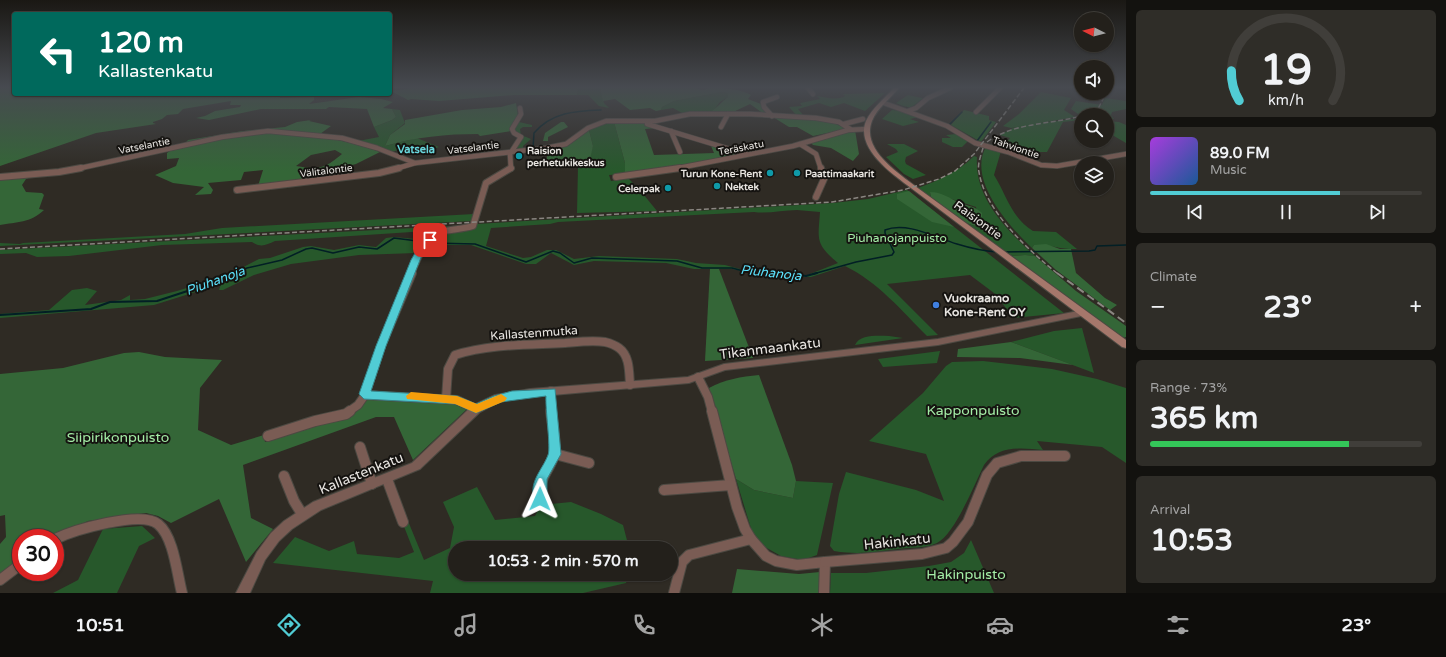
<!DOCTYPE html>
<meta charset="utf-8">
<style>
:root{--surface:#23201b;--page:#2f2d28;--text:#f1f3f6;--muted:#a3a3a3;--line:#403e3a;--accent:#51ccd4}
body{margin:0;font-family:"Varela Round",sans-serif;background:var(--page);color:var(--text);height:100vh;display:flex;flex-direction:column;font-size:15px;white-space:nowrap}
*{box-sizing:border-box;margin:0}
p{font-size:13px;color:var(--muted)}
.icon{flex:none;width:22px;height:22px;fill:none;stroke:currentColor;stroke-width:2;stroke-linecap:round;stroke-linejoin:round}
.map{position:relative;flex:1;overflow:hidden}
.details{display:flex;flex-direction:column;gap:10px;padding:10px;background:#13120f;width:320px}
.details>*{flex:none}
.hud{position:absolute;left:12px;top:12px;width:380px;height:84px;border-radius:4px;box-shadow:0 1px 3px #0004,0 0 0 1px var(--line);background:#00695c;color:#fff;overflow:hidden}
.needle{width:26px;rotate:276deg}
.fabs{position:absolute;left:1074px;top:12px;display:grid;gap:8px}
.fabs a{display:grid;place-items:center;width:40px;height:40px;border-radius:50%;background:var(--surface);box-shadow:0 1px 3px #0004,0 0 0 1px var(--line);font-size:20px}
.speed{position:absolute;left:12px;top:529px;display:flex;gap:8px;font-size:20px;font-weight:700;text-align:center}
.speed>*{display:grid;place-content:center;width:52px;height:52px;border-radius:50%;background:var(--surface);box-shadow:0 1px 3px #0004,0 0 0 1px var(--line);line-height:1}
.speed .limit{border:6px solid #d22;background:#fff;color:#111}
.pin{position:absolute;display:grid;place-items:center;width:34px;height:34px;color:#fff;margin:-17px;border-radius:8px;box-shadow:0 2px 6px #0006}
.me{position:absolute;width:44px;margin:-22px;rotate:1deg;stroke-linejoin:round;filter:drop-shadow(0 0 3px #0008)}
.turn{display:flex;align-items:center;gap:14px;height:84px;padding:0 20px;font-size:18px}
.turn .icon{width:52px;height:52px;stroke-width:2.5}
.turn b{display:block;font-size:28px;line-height:34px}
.big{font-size:30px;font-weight:800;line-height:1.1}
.details .tile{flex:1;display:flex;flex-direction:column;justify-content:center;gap:6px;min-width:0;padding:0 14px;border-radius:6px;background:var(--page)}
.details .dial{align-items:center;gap:0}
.dial svg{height:104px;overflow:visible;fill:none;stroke:var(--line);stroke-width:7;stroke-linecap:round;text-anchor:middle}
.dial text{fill:var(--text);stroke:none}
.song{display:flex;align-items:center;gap:12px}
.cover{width:48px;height:48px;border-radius:6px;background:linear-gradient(135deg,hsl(280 70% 55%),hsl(210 70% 35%))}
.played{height:4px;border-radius:2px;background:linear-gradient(90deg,var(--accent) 70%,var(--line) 70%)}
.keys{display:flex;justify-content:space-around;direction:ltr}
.heat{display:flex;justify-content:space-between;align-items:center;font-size:22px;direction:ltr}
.charge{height:6px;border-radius:3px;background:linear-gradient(90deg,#34c759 73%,var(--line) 0)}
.trip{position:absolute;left:448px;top:541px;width:230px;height:40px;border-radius:20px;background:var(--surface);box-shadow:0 1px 3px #0004,0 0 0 1px var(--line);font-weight:800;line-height:40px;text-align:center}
.menu{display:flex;height:64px;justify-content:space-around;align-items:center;background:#0e0d0b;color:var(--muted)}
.menu .icon{width:28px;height:28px}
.menu .active{color:var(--accent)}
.menu b{font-size:18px;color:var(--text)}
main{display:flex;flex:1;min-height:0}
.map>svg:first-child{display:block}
</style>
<main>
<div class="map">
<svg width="1126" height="593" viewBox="0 0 1126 593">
<rect width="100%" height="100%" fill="#2f2b24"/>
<!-- green -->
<g fill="#27582b" fill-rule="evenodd">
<path d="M578,88H600L604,103L609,108L599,106L588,95H577Z"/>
<path d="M722,92L729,93L728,97L720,102L714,110L709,113L684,114L673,108L661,110L662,107L674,101Z"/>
<path d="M1041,92L1071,98L1064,110L1075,117L1011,128L1003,126L1019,114Z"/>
<path d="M885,93L865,111L844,103L831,107L819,103L798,109L804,116H797L789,107L802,106L800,103L820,99L817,96C826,97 836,101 845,96L843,94Z"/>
<path d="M908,95L922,98H923C911,108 911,110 896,103Z"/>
<path d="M1105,98L1126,101V109L1112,112L1111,115L1114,119H1107V115L1081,116L1071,109L1076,101L1102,105Z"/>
<path d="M392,109L400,110L405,123L390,135L385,146L417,138L439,147L417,155L399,150L390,152L358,141L379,137L374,127L392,120L396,117Z"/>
<path d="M892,110L904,111L919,117L910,119L919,122L903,126L882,119Z"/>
<path d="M964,110L989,116V120L996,122L981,142L951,125Z"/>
<path d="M1081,118V120L1063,122L1047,152H1014L1003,147L1010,138L1000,135L1013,128L1025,125Z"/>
<path d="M1107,121L1119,122L1126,125V143L1107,132Z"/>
<path d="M519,122L532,125V127H523L520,129L521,135L531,139L523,146V150L513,151L523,138L516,133L514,129Z"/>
<path d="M614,122L625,163V174L609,175L611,181L628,178L639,189L657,211L577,213L578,166L585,163L593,146L589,130L598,126Z"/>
<path d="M956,134L968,141L962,147H953L942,142V138H951L946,135Z"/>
<path d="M887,144H904L918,151L906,157L905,161L906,164L926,175L913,179L904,174L886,157L898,152L896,149Z"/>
<path d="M986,147L1001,151L994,175C1006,194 1012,219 1033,231L1056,232L1077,249C1062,250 1049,244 1034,245L1032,248C1010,227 967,180 986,147Z"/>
<path d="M974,156L977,157C974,198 1007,230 1035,256L1025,255L1012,256L968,224L979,227L976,207L930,192L931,197L918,188C939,180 958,172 974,156Z"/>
<path d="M907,190L1064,313L1014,318L994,293L970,275L887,284L938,335L927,336C902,311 878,282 845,266L811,277H802L778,274H757L732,269H694L666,263L594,261L574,265L551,253L536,264H526L471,245H433L425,250L438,236L476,224L833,203L868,199ZM797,210L820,212C818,240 815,244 838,263L805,276L778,271L751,272L725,265L696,263L677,259L599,256L574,259L556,250H547L531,257L523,258L486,246L491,228L550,224L558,222L754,212C768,214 783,210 797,210Z"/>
<path d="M474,214L472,221L0,246V243L20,244L23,243L185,234L222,228Z"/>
<path d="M470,225L434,232L427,231L275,241C266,245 261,248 252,242L162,245L69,256L37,257L26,253L0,254V250Z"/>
<path d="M394,237L426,240L416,253L359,255L291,264L254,275L223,290H219L221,284L154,305L0,318V314L49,310L72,290L87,288L97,291L85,305L121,300L130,295V300L145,299L177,291L228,275L259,259L270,258L303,247L311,246L334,250L359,245L376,247L386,238Z"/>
<path d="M1082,328L1094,373L1011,342L1054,331Z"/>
<path d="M889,336L903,338L855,345C860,334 878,336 889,336Z"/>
<path d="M940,351L937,363L883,367L878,359Z"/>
<path d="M983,361L1052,369L1097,379L1126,388V463L1102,447L1037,441L1043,450C1021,448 998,445 984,465C975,483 955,534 937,543C924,549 911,547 898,549C874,552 859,555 834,551L830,546L839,494L846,472L916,490L944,501L926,454L869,441L923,393L946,366L952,362Z"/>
<path d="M736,479L754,490L793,498L796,481L833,483L817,555L803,560L781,556L765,547L753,535Z"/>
<path d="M477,487L495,520L535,516L541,505L571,502L601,514L623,525L629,548H455V574H629L626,583L583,593H430L433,581L273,563L295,537L329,551L354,541L357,554L399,558L414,552L403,524L408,521L424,560L450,548L454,527L443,502Z"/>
<path d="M142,526L155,538L139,546L117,593H53L78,580L103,529Z"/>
<path d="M971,540L994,593H830L831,573H866L929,566L951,562L964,553Z"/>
</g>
<!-- forest -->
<g fill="#346637" fill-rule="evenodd">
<path d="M0,88H14V94H280V98L314,97V100L309,104L359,97L381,99L393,102L383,108L392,109L396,117L392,120L374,127L367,109L329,107L326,109H261L209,120L196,118L205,116L215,111L240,107L241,105H230L231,101L183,109L178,114L167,115L162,119L153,122V123L156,124L96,133L0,166Z"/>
<path d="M411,88H578L577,95H514L439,101L411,99L408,100L391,91Z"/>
<path d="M600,88H695L703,90C712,85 742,89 751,95L748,99L761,104L767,114H764L750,104L731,113H709C716,109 721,102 728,97V93L722,92L674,101L662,107L661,110L656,111L650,108L630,110L615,99L603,101Z"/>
<path d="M516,103L518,115L511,131L480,136L478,134C446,134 416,137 385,146L390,135L405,124V120L462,110L501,107Z"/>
<path d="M773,117C797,118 825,116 846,129L813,136L797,127H789Z"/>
<path d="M311,120L309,121L331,126L320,134L269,130L183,146L188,140L243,131L285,127L297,122Z"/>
<path d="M561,122H564L568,127L548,137V141H543L545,133Z"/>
<path d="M614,122L644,124L656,128L645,129L654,155L714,153L711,146L738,154L658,170L625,174V163Z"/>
<path d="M589,130L593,146L590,159L578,166L547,163V150L566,145Z"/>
<path d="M855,130L859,154L853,161L831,148L813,145L811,143Z"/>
<path d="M268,131C307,135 344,138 380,152L356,164L336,169L315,178L258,186L263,170L244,172L241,180L208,183L213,190L211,194L195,195L204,187L173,183L155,175L176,166L179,158L167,159V153L171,150L208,140ZM335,150L342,154C324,169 319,170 296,166L311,155Z"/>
<path d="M0,175L31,177L26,179L22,185L26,192L42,193L44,195L39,209L44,210C30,223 17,222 0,225Z"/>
<path d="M909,191L954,227L932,222L897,199V194Z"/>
<path d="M930,192C942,192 949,198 960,203C968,206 975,206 982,213V217L987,226C966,230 947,209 931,197Z"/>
<path d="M1046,244L1060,249H1071L1076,273L1105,298L1117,305L1110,310L1056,270L1032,248L1034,245Z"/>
<path d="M1025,255L1035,256L1076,291L1126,326V337L1123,338L1012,256Z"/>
<path d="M710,269H719L753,358L705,361Z"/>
<path d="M1011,342L1073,365L1020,358L957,357L958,349Z"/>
<path d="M139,352L165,357L222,360L200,388L198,430L231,445L264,435L265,442L315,424L371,397L451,403L467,409L413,460L394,417H376L243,465L251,518L273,529L246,562L219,499L171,523L158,516L146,513L88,521L52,538H21V561L0,576V544L6,537L5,515L0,516V374L63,368L124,353Z"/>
<path d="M759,375L792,465L796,481L793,498L754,490L736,479L709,388C725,379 741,377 759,375Z"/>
<path d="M737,569L799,574L820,572L819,593H732Z"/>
</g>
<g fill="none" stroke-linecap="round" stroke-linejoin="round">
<!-- stream-far1 -->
<g stroke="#021f25" stroke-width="1.5">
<path d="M950,124L962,112"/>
<path d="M977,141L991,122"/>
<path d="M533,148L534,133C552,112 575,111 601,110"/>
<path d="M431,243L475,244L526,262L553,251L560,253L574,263L592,258L677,261L702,268H732L751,273L788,274"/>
<path d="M1003,252L1089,251L1095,250L1097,246L1126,245"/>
<path d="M234,274L247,268L282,260L306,249L312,248L333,253L359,247L377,249L394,238L425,242"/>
<path d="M813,274L856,262L892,255L894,252L885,233V230C907,221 936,238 957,244C970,248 983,251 997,252"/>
</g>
<!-- stream -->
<g stroke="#021f25" stroke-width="2">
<path d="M751,273H780L806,276L817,273"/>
<path d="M0,315L91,309L110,302L157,301L221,280L236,273"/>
</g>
<!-- minor-far3 casing -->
<g stroke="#4c4942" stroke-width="6">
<g id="minor-far3">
<path d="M808,88L813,94"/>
<path d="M884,103L947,126L975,143L1008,152L1041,165L1057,166L1126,154"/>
<path d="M908,111L916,108L928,98L950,88"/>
<path d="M976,112L1000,88"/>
<path d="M772,116L764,107L763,102L777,97"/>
<path d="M647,124L746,154"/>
<path d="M844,124L863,119"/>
<path d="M721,127L728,114"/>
<path d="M671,131L680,152"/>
<path d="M800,144L816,154L821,169"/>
<path d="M76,169L222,137L268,131L342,138L377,148L415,163L546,148L566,144L588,128L606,121H655L690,114H750L816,118L839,122L850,129"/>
<path d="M395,169L415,163"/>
<path d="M511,169L510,154L521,137L514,133L512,129L521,114L520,108"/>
<path d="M673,169L793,146L848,130L867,129"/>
</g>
</g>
<!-- minor-far2 casing -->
<g stroke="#4c4942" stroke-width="8">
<g id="minor-far2">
<path d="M0,177L59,172L81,168"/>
<path d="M616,177L680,168"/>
<path d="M237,190L379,173L399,168"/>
<path d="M816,197L824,179L821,168"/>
<path d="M411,274C419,256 424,237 445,231C454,229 464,229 473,226L486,183L511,168"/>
</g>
</g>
<!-- minor-far1 casing -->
<g stroke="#4c4942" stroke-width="10">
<g id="minor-far1">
<path d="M698,377L708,397L712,412"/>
<path d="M551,391V412"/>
<path d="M365,395L381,346L412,273"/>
<path d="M446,399L448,369L455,355C489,344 529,345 565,343C577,342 592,340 605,342C609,343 615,345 619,348C630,356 629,372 630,385"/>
<path d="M348,412L358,405L365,395L457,400L476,409"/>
</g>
</g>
<!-- minor casing -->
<g stroke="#4c4942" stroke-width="12">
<g id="minor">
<path d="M712,411L737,507L745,529L751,539L766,556L776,561L797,565L825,562L824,593"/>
<path d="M268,436L315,421L346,414L350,411"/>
<path d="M360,447L372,484"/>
<path d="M555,454L589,463"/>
<path d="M284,476L294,501L302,514"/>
<path d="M387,479L403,522"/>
<path d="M664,490L731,485"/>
<path d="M540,499C538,477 548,473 554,455C557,447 552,421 551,411"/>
<path d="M55,539C74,530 141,510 158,524C174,537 177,574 182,593"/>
<path d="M825,562L922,554L946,548L953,542L968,522L987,475L997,463L1021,456H1065"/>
<path d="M0,580L21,564"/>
<path d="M674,593L682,562L689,555L751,539"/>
</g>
</g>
<!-- tertiary casing -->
<g stroke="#4c4942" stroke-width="2">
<path id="tertiary" d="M1083,310L1087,313L1086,315L938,345L725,370L689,383L530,397L500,401L480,412L420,469L321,510L292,529L279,541L265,560L250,593H236L257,552L271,533L284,521L313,502L412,463L472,406L495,395L530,389L688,377L724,364L938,339Z"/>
</g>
<!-- secondary casing -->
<g stroke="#4c4942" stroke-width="2">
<path id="secondary" d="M894,88H899C891,98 877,108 872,121C861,149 897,172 915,186L1126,340V348L1122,347L911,188C892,174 855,148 866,121C872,108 885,98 894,88Z"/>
</g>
<!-- minor-far3 -->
<use href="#minor-far3" stroke="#7a5c54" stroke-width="4.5"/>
<!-- minor-far2 -->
<use href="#minor-far2" stroke="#7a5c54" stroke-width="6"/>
<!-- minor-far1 -->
<use href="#minor-far1" stroke="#7a5c54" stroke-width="8"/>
<!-- minor -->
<use href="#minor" stroke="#7a5c54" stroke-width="10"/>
<!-- tertiary -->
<use href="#tertiary" fill="#7a5c54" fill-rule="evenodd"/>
<!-- secondary -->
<use href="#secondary" fill="#a5776b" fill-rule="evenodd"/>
<!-- rail-far1 -->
<g stroke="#8a8681" stroke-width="1.5" stroke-dasharray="5 2.5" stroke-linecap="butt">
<path d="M1085,115L1099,107L1106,93"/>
<path d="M987,142C1015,122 1049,125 1081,116"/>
<path d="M983,148C981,155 977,165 979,172C985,211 1028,250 1058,274"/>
<path d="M0,249L832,202L903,190L939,179L955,171L974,154L1024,88"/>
</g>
<!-- rail -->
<path stroke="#8a8681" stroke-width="2" stroke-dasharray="8 4.5" stroke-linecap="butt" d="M1057,273L1126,323"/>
</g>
<!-- sky -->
<linearGradient id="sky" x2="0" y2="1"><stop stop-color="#1a1814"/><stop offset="0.51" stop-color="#474a50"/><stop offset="1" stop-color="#474a50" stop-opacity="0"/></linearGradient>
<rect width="1126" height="171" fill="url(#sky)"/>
<!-- route -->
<path fill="#51ccd4" stroke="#35858a" d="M430,238L434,240L425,249L420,260L386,346L371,391L457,396L476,404L494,396L512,391L555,389L561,454L547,479V499L545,503L540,505L536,503C526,484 542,471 548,455C551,448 545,408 546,396L501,402L476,413L456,404L364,399L359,394L376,346L411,260L419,246Z"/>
<!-- slow -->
<path fill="#f59e0b" d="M411,392L457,396L477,404L501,394L507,398L505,401L476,413L455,404L407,399L406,396Z"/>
<!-- markers -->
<g fill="#0f9aa8" stroke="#151310" stroke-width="1.5">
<circle cx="519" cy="156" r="4"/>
<circle cx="770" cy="173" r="4"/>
<circle cx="797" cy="173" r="4"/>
<circle cx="717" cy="186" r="4"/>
<circle cx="668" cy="188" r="4"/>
</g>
<circle fill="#3f7fe0" stroke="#151310" stroke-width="1.5" cx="936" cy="305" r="4"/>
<g text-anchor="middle" stroke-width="4" stroke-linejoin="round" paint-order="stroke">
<!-- far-street labels -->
<g font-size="10" fill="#e7e4e0" stroke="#151310">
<text transform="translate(144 145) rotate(-11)" y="4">Vatselantie</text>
<text transform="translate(473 147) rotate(-7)" y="4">Vatselantie</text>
<text transform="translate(741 147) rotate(-11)" y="4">Teräskatu</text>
<text transform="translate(1016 147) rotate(19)" y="4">Tahviontie</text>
<text transform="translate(326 170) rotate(-7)" y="4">Välitalontie</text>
</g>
<!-- far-poi labels -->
<g font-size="10" font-weight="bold" fill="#e7e4e0" stroke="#151310" text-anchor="start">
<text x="527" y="154">Raision<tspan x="527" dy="12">perhetukikeskus</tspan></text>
<text x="762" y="177" text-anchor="end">Turun Kone-Rent</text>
<text x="805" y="177">Paattimaakarit</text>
<text x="725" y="190">Nektek</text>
<text x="660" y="192" text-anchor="end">Celerpak</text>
</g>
<!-- far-neighbourhood labels -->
<g font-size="11" font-weight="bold" fill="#69d6dc" stroke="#151310">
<text x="416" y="153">Vatsela</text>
</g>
<!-- street labels -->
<g font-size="12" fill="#e7e4e0" stroke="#151310">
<text transform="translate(978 220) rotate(36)" y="4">Raisiontie</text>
<text transform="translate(534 333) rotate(-4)" y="4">Kallastenmutka</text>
</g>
<!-- park labels -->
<g font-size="12" fill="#a4eda6" stroke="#151310">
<text x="897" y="242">Piuhanojanpuisto</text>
</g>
<!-- poi labels -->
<g font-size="12" font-weight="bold" fill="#e7e4e0" stroke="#151310" text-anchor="start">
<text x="944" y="302">Vuokraamo<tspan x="944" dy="14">Kone-Rent OY</tspan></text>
</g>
<!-- water labels -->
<g font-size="13" font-style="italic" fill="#5ce2fd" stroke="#151310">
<text transform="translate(771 272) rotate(6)" y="5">Piuhanoja</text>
<text transform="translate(215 280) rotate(-20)" y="5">Piuhanoja</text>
</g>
<!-- near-street labels -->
<g font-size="14" fill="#e7e4e0" stroke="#151310">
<text transform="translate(770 348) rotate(-7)" y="5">Tikanmaankatu</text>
<text transform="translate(361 473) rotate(-22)" y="5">Kallastenkatu</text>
<text transform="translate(897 541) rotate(-6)" y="5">Hakinkatu</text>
</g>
<!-- near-park labels -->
<g font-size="14" fill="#a4eda6" stroke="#151310">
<text x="973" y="415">Kapponpuisto</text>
<text x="118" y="442">Siipirikonpuisto</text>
<text x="966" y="579">Hakinpuisto</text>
</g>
</g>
</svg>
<div class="fabs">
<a><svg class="needle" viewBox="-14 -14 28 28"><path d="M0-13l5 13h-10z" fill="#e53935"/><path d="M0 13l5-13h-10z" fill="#a3a3a3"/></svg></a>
<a><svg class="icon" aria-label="sound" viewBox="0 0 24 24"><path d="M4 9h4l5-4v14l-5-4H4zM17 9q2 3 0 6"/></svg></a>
<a><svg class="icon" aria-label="search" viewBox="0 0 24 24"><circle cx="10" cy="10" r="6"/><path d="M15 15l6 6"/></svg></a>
<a><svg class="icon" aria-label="layers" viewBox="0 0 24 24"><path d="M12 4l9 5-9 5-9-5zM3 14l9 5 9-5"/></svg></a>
</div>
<div class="speed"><div class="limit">30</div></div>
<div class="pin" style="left:430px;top:240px;background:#d93025"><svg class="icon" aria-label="arrive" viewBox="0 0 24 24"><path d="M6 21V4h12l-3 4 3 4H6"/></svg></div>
<svg class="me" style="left:540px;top:499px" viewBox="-20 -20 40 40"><path d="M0-17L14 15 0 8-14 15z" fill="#51ccd4" stroke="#fff" stroke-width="4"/></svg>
<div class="trip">10:53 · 2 min · 570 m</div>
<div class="hud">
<div class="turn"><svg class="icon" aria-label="left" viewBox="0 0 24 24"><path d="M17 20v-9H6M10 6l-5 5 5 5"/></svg><div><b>120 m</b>Kallastenkatu</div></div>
</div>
</div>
<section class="details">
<div class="tile dial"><svg viewBox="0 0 100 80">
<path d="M14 69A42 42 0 1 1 86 69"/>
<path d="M14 69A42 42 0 0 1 8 46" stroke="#51ccd4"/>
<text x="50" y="56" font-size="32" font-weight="700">19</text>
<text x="50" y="72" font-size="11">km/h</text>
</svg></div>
<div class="tile">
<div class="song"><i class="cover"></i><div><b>89.0 FM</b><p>Music</p></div></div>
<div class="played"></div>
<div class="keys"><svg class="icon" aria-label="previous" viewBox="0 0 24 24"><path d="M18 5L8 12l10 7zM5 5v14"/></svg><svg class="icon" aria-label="pause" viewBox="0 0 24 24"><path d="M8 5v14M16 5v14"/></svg><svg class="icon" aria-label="next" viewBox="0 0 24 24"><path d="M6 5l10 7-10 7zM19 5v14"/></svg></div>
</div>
<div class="tile"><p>Climate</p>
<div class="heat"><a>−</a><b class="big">23°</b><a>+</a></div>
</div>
<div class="tile"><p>Range · 73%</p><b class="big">365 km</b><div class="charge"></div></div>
<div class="tile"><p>Arrival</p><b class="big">10:53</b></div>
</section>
</main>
<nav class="menu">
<b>10:51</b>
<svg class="icon active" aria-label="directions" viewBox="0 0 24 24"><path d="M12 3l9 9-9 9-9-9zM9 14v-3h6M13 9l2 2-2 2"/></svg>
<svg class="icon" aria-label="music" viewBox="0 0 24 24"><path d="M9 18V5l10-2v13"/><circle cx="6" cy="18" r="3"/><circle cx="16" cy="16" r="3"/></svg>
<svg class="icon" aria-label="phone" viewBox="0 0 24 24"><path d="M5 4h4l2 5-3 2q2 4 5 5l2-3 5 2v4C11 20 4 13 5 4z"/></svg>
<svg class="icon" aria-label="climate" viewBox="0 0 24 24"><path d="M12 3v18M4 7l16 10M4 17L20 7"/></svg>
<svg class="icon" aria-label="car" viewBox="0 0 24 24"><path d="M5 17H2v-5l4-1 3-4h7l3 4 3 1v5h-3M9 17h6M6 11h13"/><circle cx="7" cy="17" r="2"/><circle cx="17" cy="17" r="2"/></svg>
<svg class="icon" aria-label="filters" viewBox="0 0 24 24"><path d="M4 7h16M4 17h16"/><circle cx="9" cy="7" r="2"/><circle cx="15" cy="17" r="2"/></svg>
<b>23°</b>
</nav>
